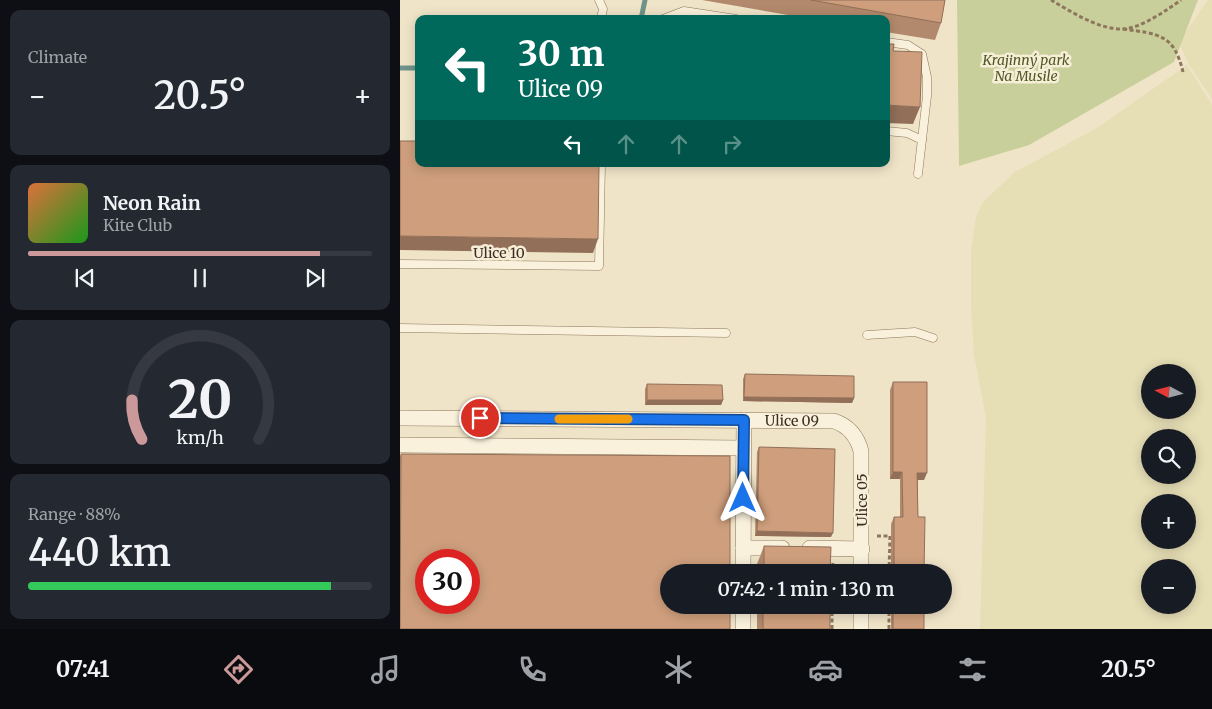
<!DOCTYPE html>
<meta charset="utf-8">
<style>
:root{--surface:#171b24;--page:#242831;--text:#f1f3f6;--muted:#9ea1a6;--line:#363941;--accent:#cc999b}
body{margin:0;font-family:Merriweather,serif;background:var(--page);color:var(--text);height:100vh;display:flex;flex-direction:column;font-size:19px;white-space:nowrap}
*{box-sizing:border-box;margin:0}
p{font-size:16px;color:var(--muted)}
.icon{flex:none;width:28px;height:28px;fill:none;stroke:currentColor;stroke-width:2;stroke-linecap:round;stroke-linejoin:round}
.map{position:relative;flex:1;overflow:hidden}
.drawer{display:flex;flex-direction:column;gap:10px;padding:10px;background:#0d0f14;width:400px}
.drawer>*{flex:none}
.hud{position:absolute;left:15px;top:15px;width:475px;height:152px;border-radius:10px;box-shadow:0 2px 12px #0003;background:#00695c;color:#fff;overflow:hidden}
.needle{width:32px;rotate:277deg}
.controls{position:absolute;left:741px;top:364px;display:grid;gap:10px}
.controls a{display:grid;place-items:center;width:55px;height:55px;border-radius:50%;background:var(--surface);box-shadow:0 2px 12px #0003;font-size:25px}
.speed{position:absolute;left:15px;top:549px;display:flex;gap:10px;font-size:25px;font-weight:700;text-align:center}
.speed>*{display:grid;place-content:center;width:65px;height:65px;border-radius:50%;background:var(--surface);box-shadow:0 2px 12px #0003;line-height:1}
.speed .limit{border:8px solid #d22;background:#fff;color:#111}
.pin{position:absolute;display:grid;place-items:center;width:42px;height:42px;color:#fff;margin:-21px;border:2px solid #fff;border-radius:50%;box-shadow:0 1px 5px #0007}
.me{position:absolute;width:55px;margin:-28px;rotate:0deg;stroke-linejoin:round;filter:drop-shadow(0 0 4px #0008)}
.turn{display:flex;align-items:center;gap:18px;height:105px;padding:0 20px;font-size:22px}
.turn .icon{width:65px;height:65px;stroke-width:2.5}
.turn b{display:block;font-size:35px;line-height:42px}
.lanes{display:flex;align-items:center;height:48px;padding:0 20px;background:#0003;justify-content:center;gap:25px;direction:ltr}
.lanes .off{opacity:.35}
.big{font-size:38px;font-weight:600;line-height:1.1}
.drawer .widget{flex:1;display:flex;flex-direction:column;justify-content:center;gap:8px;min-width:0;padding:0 18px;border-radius:10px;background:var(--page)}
.drawer .dial{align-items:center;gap:0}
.dial svg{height:130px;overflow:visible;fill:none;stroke:var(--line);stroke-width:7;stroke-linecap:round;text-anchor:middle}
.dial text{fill:var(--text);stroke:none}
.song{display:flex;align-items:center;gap:15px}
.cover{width:60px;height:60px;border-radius:8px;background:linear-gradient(135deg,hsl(20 70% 55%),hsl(120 70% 35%))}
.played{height:5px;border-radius:2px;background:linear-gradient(90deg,var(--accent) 85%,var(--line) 85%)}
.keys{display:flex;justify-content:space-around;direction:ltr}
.heat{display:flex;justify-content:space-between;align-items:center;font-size:28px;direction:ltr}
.charge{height:8px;border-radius:4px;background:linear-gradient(90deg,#34c759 88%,var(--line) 0)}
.trip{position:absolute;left:260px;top:564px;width:292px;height:50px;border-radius:25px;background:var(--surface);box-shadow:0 2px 12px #0003;font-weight:600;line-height:50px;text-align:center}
.tabs{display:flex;height:80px;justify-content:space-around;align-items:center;background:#090b0e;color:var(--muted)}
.tabs .icon{width:35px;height:35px}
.tabs .on{color:var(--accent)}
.tabs b{font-size:22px;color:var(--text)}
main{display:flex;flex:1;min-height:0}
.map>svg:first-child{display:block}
</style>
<main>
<section class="drawer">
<div class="widget"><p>Climate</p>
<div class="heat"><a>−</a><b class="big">20.5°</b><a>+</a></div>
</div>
<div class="widget">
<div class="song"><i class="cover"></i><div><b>Neon Rain</b><p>Kite Club</p></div></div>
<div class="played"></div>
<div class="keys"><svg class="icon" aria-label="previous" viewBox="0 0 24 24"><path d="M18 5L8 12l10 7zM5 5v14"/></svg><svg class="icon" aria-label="pause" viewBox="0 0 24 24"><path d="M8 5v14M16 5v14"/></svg><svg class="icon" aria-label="next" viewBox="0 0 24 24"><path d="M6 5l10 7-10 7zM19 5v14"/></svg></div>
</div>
<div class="widget dial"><svg viewBox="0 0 100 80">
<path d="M14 69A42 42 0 1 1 86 69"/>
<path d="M14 69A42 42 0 0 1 8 45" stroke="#cc999b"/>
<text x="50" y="56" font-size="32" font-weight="700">20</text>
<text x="50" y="72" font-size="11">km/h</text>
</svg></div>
<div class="widget"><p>Range · 88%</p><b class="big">440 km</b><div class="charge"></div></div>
</section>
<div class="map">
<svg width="812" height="629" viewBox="0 0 812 629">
<rect width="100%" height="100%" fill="#f0e4c8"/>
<!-- farmland -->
<g fill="#e6deb5" fill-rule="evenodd">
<path d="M808,0H812V99L788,63L779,42Z"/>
<path d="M787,65L812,105V629H580L586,418L574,355L571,306V252L576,217L583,202L615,172L697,128ZM750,372H788V410H750ZM750,438H788V475H750ZM750,502H788V540H750ZM750,568H788V605H750Z"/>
</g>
<!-- green -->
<path fill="#c9cf9b" d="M557,0H798L774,62L629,145L559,166Z"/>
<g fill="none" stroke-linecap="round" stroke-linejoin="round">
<!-- stream -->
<g stroke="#6f938a" stroke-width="5">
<path d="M241,19L245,0"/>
<path d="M0,68H19"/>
</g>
<!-- service casing -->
<g stroke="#8d765c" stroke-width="9">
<g id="service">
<path d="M199,0L203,9L201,19"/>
<path d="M263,19L284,11L336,19"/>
<path d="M486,42L508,45L522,54L527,77V96L518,174"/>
<path d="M486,131L507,133L522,140"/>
<path d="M0,264L199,266L201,164"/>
<path d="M0,328L326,333"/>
<path d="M467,335L515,332L533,338"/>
</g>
</g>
<!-- minor casing -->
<g stroke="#8d765c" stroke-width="16">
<g id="minor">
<path id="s1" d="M0,418L434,421C449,426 457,436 461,451V572"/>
<path d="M0,445L343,448"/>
<path d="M343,548H382"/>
<path d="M410,548L462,549"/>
<path d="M343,572L344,420"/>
<path d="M343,629V605"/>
<path d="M461,629V605"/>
</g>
</g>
<!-- path -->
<g stroke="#8d765c" stroke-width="3" stroke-dasharray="4 2.5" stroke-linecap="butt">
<path d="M651,0C672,12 697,29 722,29C740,29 767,10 781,0"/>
<path d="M723,29C759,34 774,34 783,72"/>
<path d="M477,536H490L489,572"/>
<path d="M432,572L433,563"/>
<path d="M432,629V605"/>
<path d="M489,629V605"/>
</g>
<!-- service -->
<use href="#service" stroke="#faf1dc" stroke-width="8"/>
<!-- minor -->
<use href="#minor" stroke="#faf1dc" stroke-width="15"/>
</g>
<!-- wall -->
<g fill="#b2896c">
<path d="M302,0H545L541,23L535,40L486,32V19H411Z"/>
<path d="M345,374L454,398L452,403L343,401V379Z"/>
<path d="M493,382L524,480H518V517L524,572H491V524L494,517H500V479H490V390Z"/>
<path d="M247,384L323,400L321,405H245V389Z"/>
<path d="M359,447L431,537L355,536L357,452Z"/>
<path d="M1,454L0,629V457Z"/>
<path d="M364,546L430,572H357V564Z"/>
<rect x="357" y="605" width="73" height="24"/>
<rect x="491" y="605" width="33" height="24"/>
</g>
<!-- shaded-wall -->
<g fill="#916f58">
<path d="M486,105L520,107L513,124L486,123Z"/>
<path d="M0,236L198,239L193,253L0,250Z"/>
<path d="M344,397L454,398L452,403L343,401Z"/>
<path d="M247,400H323L321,405H245Z"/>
<path d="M493,472H502L500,479H490Z"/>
<path d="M517,473H527L524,480H515Z"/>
<path d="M357,531L433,533L431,537L355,536Z"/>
</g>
<!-- building -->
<g fill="#cf9f7d" stroke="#916f58" fill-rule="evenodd">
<path d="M411,0H545L541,23Z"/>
<path d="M486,44H494L493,51L522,52L520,107L486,105Z"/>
<path d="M0,141H19V164H199L198,239L0,236Z"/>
<path d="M345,374L454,376V398L344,397Z"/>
<path d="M493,382H527V473H517L518,517H525L524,572H494V517H503L502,472H493Z"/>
<path d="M247,384L322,385L323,400H247Z"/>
<path d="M359,447L435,449L433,533L357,531Z"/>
<path d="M1,454L330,456V572H269V605H330V629H0ZM26,560H69V602H26Z"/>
<path d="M364,546L431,547L430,572H364Z"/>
<rect x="363" y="605" width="67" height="24"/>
<rect x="493" y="605" width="31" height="24"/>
</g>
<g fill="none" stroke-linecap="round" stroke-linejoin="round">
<!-- route casing -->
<g stroke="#114b97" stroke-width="12">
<path id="route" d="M80,418L344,420L343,498"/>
</g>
<!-- route -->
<use href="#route" stroke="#1a73e8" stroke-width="9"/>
<!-- slow -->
<path stroke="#f59e0b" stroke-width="9" d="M159,419H228"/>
</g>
<g text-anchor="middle" stroke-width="5" stroke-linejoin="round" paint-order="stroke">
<!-- park labels -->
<g font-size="14" font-style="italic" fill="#4d5a26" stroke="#f7eed8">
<text x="626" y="65">Krajinný park<tspan x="626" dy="16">Na Musile</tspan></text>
</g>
<!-- street labels -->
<g font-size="14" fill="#3d2e20" stroke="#f7eed8">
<text x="99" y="258">Ulice 10</text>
<text dy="5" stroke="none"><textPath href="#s1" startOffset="392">Ulice 09</textPath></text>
<text transform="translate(462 500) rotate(-90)" y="5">Ulice 05</text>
</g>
</g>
</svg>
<div class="controls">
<a><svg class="needle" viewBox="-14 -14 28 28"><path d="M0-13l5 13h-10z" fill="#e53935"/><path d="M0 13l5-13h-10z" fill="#9ea1a6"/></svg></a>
<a><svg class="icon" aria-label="search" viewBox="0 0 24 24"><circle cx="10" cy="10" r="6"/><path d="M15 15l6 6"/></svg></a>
<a>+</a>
<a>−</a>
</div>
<div class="speed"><div class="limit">30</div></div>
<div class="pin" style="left:80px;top:418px;background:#d93025"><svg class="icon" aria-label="arrive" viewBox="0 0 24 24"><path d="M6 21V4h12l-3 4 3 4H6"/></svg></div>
<svg class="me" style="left:343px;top:498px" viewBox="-20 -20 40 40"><path d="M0-17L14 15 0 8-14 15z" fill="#1a73e8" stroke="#fff" stroke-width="4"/></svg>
<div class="trip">07:42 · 1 min · 130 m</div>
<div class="hud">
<div class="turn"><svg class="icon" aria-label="left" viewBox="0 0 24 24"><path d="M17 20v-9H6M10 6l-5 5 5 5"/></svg><div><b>30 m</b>Ulice 09</div></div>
<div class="lanes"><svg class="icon" aria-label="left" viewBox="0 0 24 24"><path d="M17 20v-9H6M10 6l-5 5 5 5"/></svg><svg class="icon off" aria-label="ahead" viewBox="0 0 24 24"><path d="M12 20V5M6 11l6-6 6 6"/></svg><svg class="icon off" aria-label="ahead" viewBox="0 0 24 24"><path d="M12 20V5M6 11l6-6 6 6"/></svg><svg class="icon off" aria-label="right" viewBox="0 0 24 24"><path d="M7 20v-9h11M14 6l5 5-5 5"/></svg></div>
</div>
</div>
</main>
<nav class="tabs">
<b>07:41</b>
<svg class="icon on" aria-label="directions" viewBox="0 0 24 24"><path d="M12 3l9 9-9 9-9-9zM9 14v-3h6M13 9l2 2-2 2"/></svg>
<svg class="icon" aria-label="music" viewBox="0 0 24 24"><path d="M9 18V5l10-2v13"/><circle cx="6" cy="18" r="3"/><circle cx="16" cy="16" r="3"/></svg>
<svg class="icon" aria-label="phone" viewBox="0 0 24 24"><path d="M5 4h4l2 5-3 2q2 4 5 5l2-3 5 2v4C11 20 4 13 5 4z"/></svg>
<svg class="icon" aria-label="climate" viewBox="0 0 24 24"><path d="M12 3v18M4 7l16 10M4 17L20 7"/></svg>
<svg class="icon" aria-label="car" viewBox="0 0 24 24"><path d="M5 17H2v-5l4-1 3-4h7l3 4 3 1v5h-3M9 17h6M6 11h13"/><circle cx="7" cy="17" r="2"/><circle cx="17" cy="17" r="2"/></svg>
<svg class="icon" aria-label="filters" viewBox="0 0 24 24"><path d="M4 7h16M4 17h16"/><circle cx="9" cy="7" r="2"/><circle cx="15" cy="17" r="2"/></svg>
<b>20.5°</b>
</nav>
